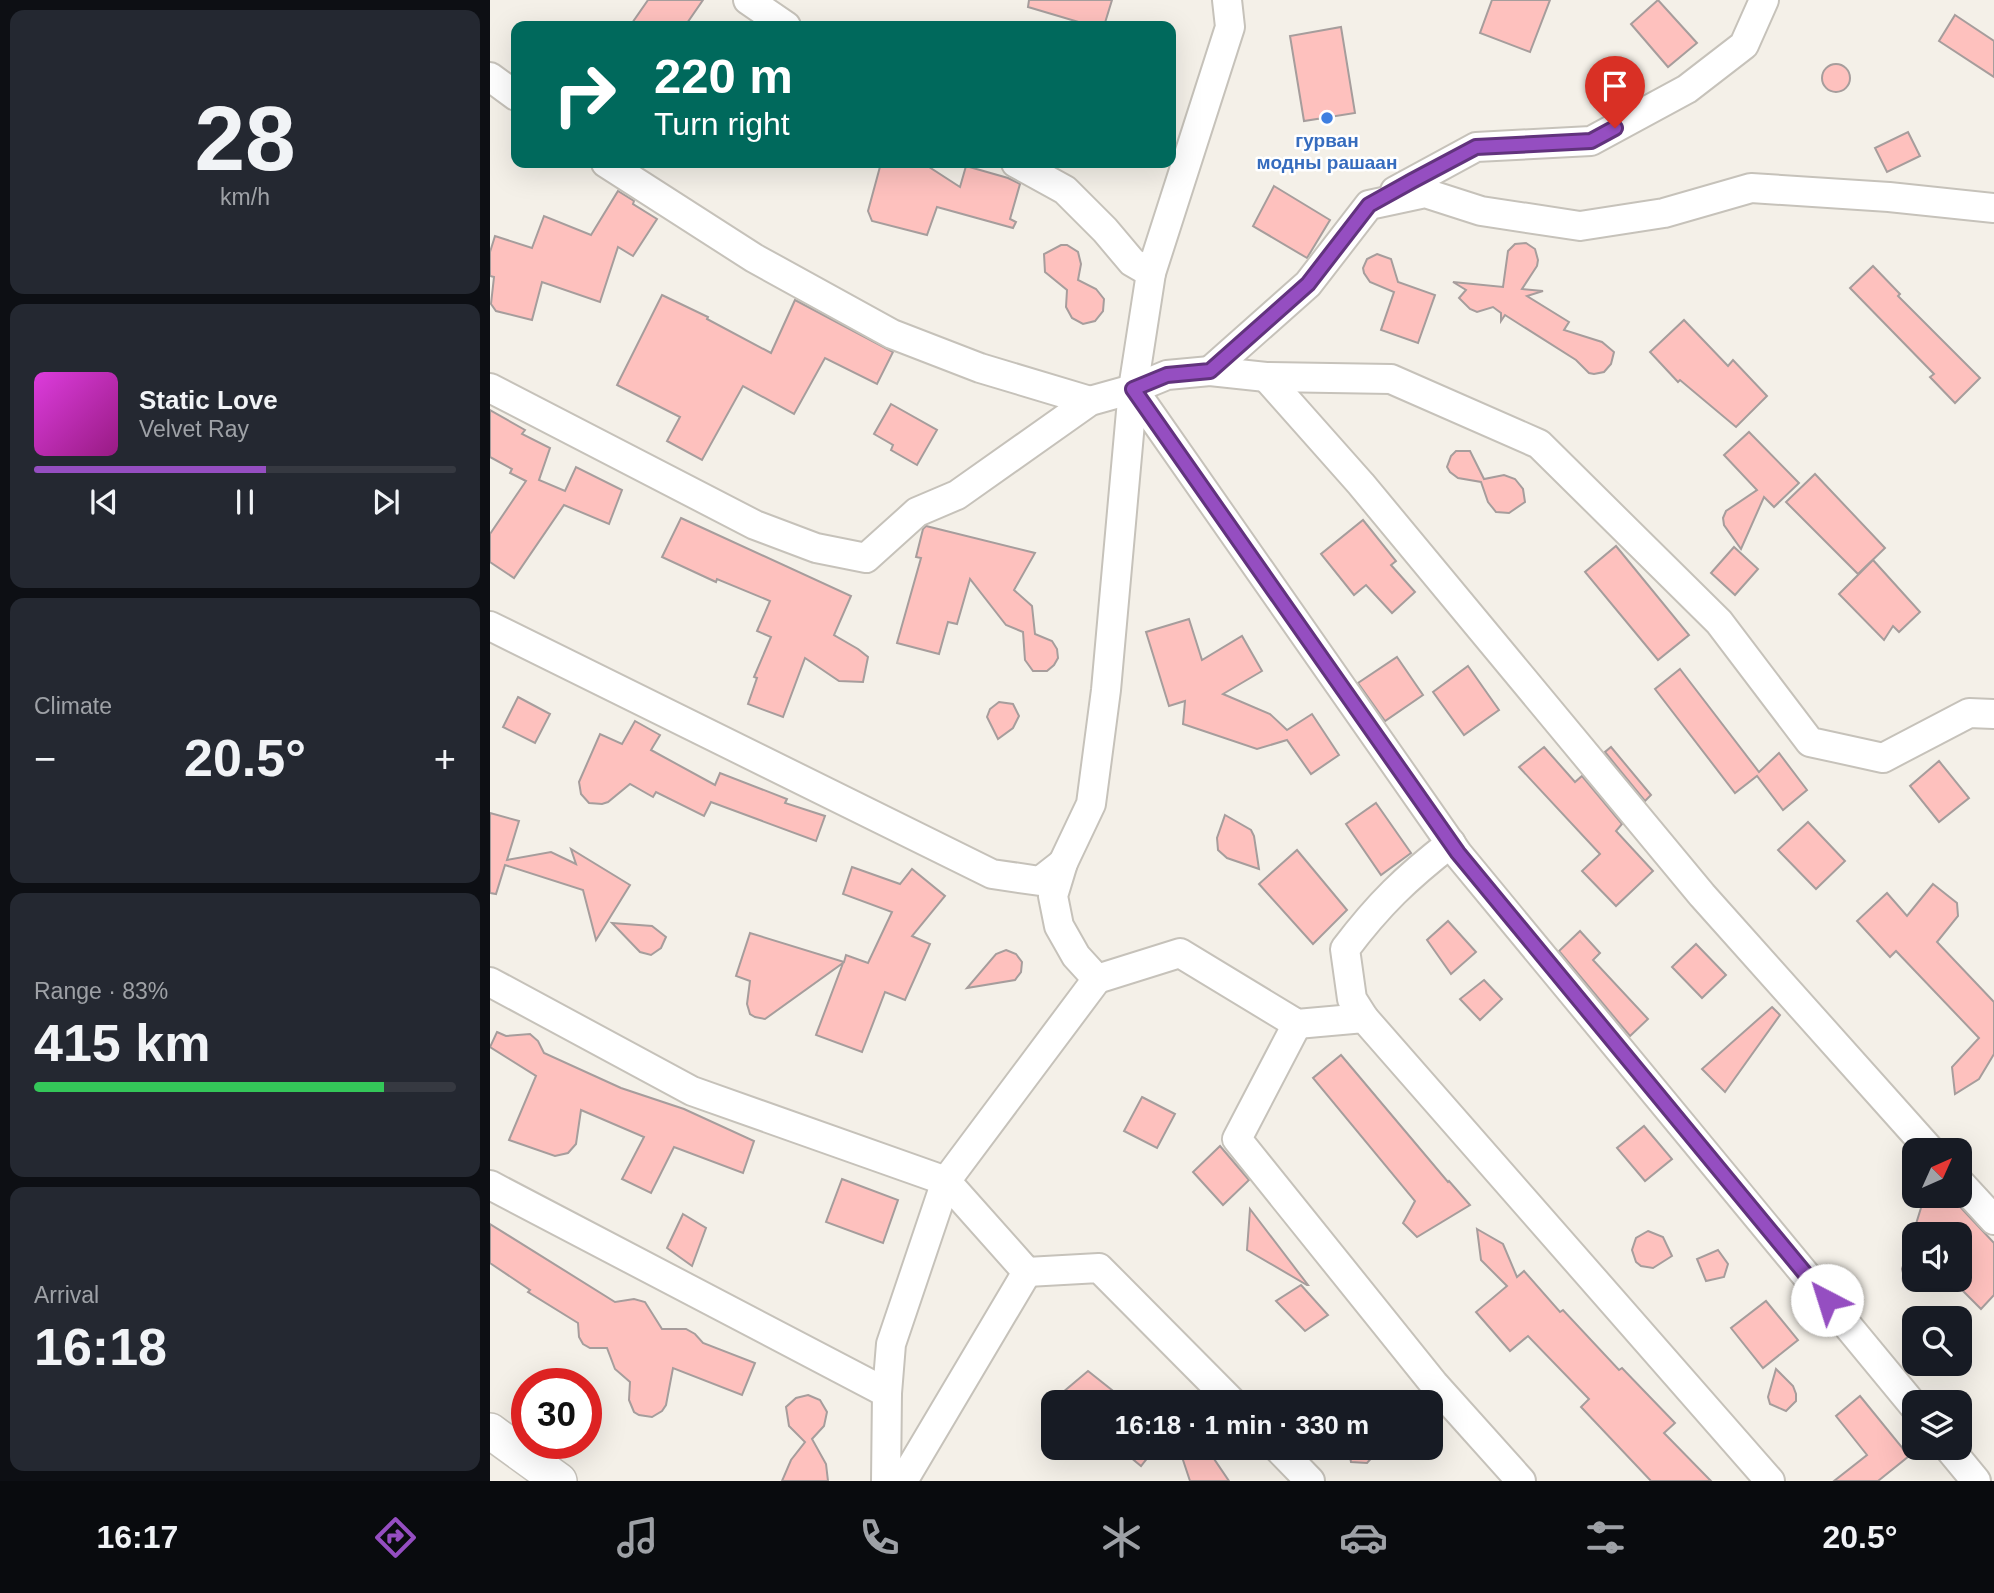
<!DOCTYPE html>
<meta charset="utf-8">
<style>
:root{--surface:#171b24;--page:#242831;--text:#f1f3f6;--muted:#9ea1a6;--line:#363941;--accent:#954ec1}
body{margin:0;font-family:Arial,sans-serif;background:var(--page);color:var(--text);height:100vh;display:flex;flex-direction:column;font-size:26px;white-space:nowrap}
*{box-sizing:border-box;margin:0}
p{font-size:23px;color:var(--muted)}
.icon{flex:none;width:38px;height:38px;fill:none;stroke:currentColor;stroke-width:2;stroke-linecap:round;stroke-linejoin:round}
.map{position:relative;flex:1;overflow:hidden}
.side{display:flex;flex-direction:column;gap:10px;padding:10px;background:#0d0f14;width:490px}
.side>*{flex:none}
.guide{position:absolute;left:21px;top:21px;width:665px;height:147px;border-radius:14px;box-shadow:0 7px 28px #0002;background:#00695c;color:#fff;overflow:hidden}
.needle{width:46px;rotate:45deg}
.tools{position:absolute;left:1412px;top:1138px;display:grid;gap:14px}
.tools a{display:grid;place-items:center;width:70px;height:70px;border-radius:14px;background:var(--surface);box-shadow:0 7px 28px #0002;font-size:35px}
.speed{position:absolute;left:21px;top:1368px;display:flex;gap:14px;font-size:35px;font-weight:700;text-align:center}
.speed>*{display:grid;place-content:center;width:91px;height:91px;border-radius:50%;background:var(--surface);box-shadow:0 7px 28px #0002;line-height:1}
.speed .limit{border:10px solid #d22;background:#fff;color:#111}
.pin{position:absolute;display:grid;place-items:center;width:60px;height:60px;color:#fff;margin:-72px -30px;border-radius:50% 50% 50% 0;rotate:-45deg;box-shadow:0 0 7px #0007}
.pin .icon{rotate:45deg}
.me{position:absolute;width:77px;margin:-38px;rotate:320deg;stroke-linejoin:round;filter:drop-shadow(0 0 5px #0008)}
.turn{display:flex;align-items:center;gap:24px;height:147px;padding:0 28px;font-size:32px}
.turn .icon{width:91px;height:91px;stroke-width:2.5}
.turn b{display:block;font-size:49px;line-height:60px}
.big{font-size:52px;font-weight:700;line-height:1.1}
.side .tile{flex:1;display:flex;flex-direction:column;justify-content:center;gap:10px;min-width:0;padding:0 24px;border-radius:14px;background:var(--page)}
.side .dial{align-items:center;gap:0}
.dial b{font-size:91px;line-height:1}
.song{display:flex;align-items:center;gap:21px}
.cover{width:84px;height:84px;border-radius:10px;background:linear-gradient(135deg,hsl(300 70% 55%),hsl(310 70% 35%))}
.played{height:7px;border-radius:4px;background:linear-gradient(90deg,var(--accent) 55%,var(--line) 55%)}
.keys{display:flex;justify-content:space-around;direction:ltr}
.heat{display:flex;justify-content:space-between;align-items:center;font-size:38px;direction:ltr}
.charge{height:10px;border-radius:5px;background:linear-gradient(90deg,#34c759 83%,var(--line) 0)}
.trip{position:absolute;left:551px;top:1390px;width:402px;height:70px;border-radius:14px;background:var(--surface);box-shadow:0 7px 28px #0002;font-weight:700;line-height:70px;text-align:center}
.menu{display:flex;height:112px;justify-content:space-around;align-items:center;background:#090b0e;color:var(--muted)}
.menu .icon{width:49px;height:49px}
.menu .on{color:var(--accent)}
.menu b{font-size:32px;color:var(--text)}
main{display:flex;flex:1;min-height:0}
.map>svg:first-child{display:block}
</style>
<main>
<section class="side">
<div class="tile dial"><b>28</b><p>km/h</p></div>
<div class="tile">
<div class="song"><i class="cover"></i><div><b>Static Love</b><p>Velvet Ray</p></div></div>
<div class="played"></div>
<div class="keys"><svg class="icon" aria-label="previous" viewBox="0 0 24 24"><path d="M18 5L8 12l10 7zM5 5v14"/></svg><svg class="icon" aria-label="pause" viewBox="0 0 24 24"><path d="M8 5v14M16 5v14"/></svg><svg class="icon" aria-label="next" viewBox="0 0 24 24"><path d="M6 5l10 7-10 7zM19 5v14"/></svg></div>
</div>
<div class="tile"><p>Climate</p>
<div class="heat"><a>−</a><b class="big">20.5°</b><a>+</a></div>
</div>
<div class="tile"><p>Range · 83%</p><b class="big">415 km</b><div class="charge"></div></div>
<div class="tile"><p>Arrival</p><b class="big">16:18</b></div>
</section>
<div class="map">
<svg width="1504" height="1481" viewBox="0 0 1504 1481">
<rect width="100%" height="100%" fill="#f4f0e8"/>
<!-- building -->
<g fill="#fec1be" stroke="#a69d9c" stroke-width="2">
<path d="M158,0H213L195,26H140Z"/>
<path d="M539,0H622L614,26H602L538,7Z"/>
<path d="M1002,0H1060L1040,52L990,33Z"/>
<path d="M1168,0L1207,43L1178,67L1141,24Z"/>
<path d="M1465,15L1504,41V77L1449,41Z"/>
<path d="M851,27L865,113L814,121L800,36Z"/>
<circle cx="1346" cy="78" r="14"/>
<path d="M1418,132L1430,156L1397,172L1385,148Z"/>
<path d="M391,163L439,167L470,187L476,166L518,178L530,184L520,219L526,222L523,228L447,207L437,235L382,221L378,211Z"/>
<path d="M784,186L840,220L817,258L763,226Z"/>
<path d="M128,191L144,201L143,204L167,219L143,256L128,247L110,302L52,282L42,320L6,311L1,304L4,277L0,276V252L5,236L42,248L54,216L101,235Z"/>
<path d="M1036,243L1045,249L1048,260L1047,266L1032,289L1053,291L1037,296L1079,322L1074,330L1112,342L1124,352L1121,364L1114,372L1104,374L1099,373L1086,360L1015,315L1011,321V313L1003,307L987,312L980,309L969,298L976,290L963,282L1013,287L1018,251L1025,244Z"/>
<path d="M571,245H577L588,252L591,264L588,280L606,289L614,299L613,311L605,321L593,324L582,318L576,307L577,290L555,272L554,254Z"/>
<path d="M887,254L901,259L908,282L945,295L928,343L891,330L904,292L880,282L874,273L873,268L877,259Z"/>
<path d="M1383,266L1410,294L1408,296L1490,378L1465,403L1440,377L1444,374L1360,288Z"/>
<path d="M172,295L218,317L217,319L281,353L305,300L403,352L387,384L335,358L304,414L253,386L212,460L177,441L190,417L127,385Z"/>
<path d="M1194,320L1238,366L1243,360L1277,396L1246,427L1190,380L1188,382L1160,352Z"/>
<path d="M401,404L447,430L427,465L401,450L403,445L384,434Z"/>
<path d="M0,410L35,430L32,434L60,448L49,480L75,491L86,467L132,490L119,524L74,505L24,578L0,562V534L36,481L20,473L22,469L0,457Z"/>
<path d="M1259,432L1309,483L1284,507L1274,497L1251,549L1234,525L1233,518L1236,511L1267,490L1234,455Z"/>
<path d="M966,451H980L994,479L1014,475L1025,479L1033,489L1035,502L1019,513L1006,512L998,502L991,482L968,478L960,472L957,467L961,456Z"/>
<path d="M1325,474L1395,548L1368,574L1296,502Z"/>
<path d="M191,518L361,596L344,635L368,649L378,657L373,682L349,681L315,658L293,717L258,704L267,678L264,677L281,637L267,631L280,601L227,579L226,582L172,557Z"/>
<path d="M873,520L906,561L901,565L925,592L902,613L876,585L864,595L831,554Z"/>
<path d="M436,526L545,553L524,590L542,606L545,634L562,641L567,649L568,658L564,665L557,671H543L535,660L533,632L516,625L480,579L467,624L458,622L449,654L407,643L431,558L426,557L433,529Z"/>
<path d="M1126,546L1199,635L1168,660L1095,572Z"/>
<path d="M1244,547L1268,569L1245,595L1221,573Z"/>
<path d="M1383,560L1430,612L1409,632L1403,626L1394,640L1349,594Z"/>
<path d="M699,619L712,660L752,636L772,671L733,694L780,714L797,730L822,714L849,755L821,774L797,740L767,749L693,724L695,701L679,706L656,632Z"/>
<path d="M907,657L933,695L895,721L868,683Z"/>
<path d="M978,666L1009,710L974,735L943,692Z"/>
<path d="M1190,669L1269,772L1289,753L1317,790L1293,810L1267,776L1245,793L1165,689Z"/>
<path d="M28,697L60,714L45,743L13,727Z"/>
<path d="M509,702L523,704L529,716L523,728L508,739L497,717L500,709Z"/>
<path d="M145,721L170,735L161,750L225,785L230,773L297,799L295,803L335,816L326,841L221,802L214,816L166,792L163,797L140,784L118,802L112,804L99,803L91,794L89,782L110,734L132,744Z"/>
<path d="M1054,747L1085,782L1092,776L1132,824L1126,831L1163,871L1126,906L1092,871L1110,854L1029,767Z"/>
<path d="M1121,747L1161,795L1155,801L1115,752Z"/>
<path d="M1449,761L1479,798L1449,822L1420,786Z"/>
<path d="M886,803L921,853L891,875L856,824Z"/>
<path d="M0,813L29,821L17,860L61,852L86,864L81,849L140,885L106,940L93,890L15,865L6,894L0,893Z"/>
<path d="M735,815L761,830L764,836L769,869L737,858L728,850L727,838Z"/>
<path d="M1318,822L1355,861L1326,889L1288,850Z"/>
<path d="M807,850L857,910L823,944L769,884Z"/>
<path d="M362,867L410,884L422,869L455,896L422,936L440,944L415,1000L395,992L372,1052L326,1035L353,963L275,1019L265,1017L260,1014L257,1004L260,981L246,976L260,933L354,962L356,955L378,963L402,912L353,894Z"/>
<path d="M1443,884L1467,903L1468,916L1447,942L1504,1002V1054L1489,1079L1465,1094L1462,1067L1489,1038L1406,951L1400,957L1367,921L1397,893L1417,916Z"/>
<path d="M958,921L986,952L961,974L937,940Z"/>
<path d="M122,923L162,926L176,937L171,948L161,955L150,952Z"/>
<path d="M1090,931L1110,953L1103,960L1158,1019L1140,1036L1069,951Z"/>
<path d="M1206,944L1236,975L1212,998L1182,967Z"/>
<path d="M516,950L526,954L532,962L531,972L525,980L477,988L506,954Z"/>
<path d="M994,980L1012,999L990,1020L970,999Z"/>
<path d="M1282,1007L1290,1015L1235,1092L1212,1069Z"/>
<path d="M7,1032L16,1036L40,1034L48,1041L54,1053L131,1088L194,1109L264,1141L253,1173L184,1147L161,1193L132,1179L154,1137L91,1110L86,1144L78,1153L65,1156L19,1140L46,1076L0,1047Z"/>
<path d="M851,1055L958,1182L959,1181L980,1205L927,1237L913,1223L925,1201L823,1078Z"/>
<path d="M652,1097L685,1114L667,1148L634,1131Z"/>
<path d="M1154,1126L1182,1159L1155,1181L1127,1148Z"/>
<path d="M730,1146L759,1180L733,1205L703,1172Z"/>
<path d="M352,1179L408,1200L393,1243L336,1222Z"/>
<path d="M1435,1195H1459L1504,1243V1295L1491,1309L1461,1279H1470V1234H1424V1279H1454L1429,1290L1418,1285L1415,1281L1412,1269Z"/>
<path d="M760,1209L818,1285H817L757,1250Z"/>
<path d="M193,1214L216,1228L202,1266L177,1248Z"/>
<path d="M0,1224L125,1302L144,1299L155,1302L172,1329H196L205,1334L213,1343L265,1363L252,1395L183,1368L176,1405L172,1411L162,1417L149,1415L144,1412L139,1400L140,1382L125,1369L117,1348H100L93,1344L89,1337L88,1323L38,1292L40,1290L0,1263Z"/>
<path d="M987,1229L1013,1244L1027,1277L1034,1271L1070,1312L1073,1310L1129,1370L1132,1368L1185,1423L1174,1433L1221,1481H1161L1091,1407L1099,1399L1038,1336L1020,1351L986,1312L1017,1286L991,1260Z"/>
<path d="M1158,1231L1173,1237L1182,1256L1163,1268L1151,1266L1146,1262L1142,1250L1146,1238Z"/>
<path d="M1228,1250L1238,1264L1234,1277L1216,1281L1207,1259Z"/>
<path d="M811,1285L838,1315L815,1331L786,1301Z"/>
<path d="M1276,1301L1308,1340L1273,1368L1241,1328Z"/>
<path d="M1286,1369L1303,1386L1306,1394V1401L1296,1411L1280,1404L1278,1397Z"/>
<path d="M598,1371L637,1402H571L566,1398Z"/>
<path d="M318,1395L330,1400L337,1412L334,1426L322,1439L336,1464L338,1481H292L301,1460L315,1442L299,1426L296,1407L306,1398Z"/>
<path d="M1370,1396L1419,1456L1388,1481H1344L1377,1455L1346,1416Z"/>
<path d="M628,1447H666L651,1466Z"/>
<path d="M858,1447H885L887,1452L877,1463L861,1462Z"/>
<path d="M689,1448L722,1456L739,1481H700Z"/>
</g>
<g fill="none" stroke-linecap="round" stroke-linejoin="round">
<!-- minor casing -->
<g stroke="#c6c2ba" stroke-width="32">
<g id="minor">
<path d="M258,0L296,26"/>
<path d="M0,77L26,96"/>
<path d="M116,163L264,258L402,334L490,368L600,401"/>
<path d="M526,163L575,190L615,230L642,262L661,273"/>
<path d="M905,191L986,147L1101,141L1197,89L1254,45L1274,0"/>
<path d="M720,371L818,284L879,205L935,193L991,211L1090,226L1174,213L1261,188L1399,197L1504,208"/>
<path d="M776,377L871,484L1212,895L1440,1150"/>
<path d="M0,388L265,525L326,548L376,558L427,512L467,495L600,401L643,389L677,375L720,371L776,377L901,379L1049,444L1229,622L1320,742L1393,758L1479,713L1504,714"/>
<path d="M643,389L968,854L1424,1406"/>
<path d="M0,626L502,874L550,881L573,863"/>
<path d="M607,979L690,953L807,1024L874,1018L1280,1481"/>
<path d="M0,982L202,1091L456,1181L537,1272L609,1268L742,1402"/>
<path d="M874,1018L862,999L855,949C889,904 916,878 961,843"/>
<path d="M807,1024L747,1139L944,1384L1031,1481"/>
<path d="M1470,1183L1504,1220"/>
<path d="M0,1185L397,1393"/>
<path d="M787,1447L820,1481"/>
<path d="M1458,1447L1486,1481"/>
<path d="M396,1481L397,1393L401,1344L456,1181L607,979L586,956L569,926L563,896L573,863L601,804L616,690L643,389L661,273L740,27L737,0"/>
<path d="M413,1481L537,1272"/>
</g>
</g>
<!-- tertiary casing -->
<g stroke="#c6c2ba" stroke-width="38">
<path id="tertiary" d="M0,1431L69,1481"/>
</g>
<!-- minor -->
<use href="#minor" stroke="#fff" stroke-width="28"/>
<!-- tertiary -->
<use href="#tertiary" stroke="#fff" stroke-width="35"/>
</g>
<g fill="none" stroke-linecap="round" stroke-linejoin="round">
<!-- route casing -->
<g stroke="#61337d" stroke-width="18">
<path id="route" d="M1125,128L1101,141L986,147L922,181L879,205L818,284L720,371L677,375L643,389L968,853L1337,1300"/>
</g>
<!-- route -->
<use href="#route" stroke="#954ec1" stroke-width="12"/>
</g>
<!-- markers -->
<circle fill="#3f7fe0" stroke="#fff" stroke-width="2.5" cx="837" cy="118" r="7"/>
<g text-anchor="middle" stroke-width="5" stroke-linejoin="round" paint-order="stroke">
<!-- shop labels -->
<g font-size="19" font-weight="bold" fill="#366cbe" stroke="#fff">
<text x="837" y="147">гурван<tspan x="837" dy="22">модны рашаан</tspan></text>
</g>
</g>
</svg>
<div class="tools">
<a><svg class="needle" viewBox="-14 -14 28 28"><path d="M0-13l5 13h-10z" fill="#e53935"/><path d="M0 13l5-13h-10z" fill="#9ea1a6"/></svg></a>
<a><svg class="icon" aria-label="sound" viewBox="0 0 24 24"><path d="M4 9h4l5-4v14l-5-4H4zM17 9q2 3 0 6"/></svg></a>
<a><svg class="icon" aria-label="search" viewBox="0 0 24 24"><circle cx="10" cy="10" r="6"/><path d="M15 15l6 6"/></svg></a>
<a><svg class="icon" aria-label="layers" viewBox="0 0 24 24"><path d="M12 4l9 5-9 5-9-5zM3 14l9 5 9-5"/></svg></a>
</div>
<div class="speed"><div class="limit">30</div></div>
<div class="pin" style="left:1125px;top:128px;background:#d93025"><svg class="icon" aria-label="arrive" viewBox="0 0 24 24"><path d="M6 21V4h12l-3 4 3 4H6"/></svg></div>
<svg class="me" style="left:1337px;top:1300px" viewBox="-20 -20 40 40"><circle r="19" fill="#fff"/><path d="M0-13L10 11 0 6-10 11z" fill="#954ec1"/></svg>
<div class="trip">16:18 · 1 min · 330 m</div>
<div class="guide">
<div class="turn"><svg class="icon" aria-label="right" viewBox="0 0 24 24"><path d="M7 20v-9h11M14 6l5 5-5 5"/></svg><div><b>220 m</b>Turn right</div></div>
</div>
</div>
</main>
<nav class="menu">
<b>16:17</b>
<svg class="icon on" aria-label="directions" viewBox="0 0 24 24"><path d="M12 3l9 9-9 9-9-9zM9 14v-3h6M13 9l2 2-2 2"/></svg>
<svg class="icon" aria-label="music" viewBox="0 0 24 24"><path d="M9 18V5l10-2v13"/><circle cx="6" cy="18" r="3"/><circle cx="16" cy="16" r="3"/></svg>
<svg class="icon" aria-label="phone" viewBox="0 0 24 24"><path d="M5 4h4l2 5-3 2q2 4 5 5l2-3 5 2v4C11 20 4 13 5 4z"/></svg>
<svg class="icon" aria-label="climate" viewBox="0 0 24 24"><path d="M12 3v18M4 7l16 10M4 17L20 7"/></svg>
<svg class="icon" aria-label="car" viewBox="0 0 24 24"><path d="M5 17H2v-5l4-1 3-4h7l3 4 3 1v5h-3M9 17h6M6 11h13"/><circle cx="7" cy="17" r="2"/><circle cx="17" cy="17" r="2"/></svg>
<svg class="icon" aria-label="filters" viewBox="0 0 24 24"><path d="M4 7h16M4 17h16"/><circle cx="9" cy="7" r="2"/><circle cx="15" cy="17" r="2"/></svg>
<b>20.5°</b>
</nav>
